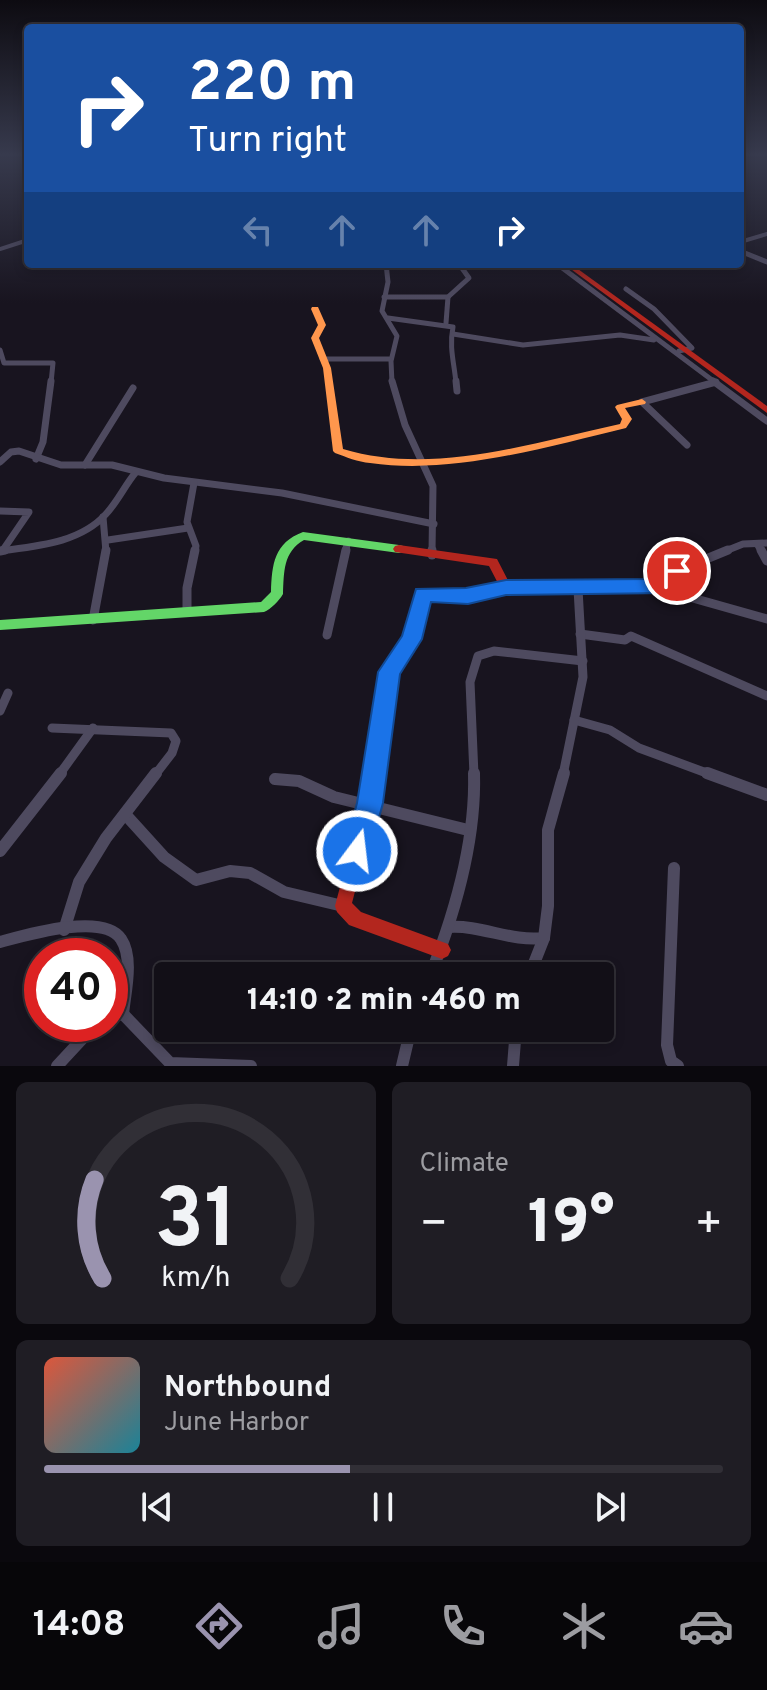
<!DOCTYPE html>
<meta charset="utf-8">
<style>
:root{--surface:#120f17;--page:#1f1d24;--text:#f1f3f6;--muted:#9c9ca1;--line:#312f36;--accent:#9a93af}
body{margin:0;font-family:Overpass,sans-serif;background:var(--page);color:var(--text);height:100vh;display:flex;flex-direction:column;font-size:30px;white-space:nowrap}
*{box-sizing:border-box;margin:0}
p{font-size:26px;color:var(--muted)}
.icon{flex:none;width:44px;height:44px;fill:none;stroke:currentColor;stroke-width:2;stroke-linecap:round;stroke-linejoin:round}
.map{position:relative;height:1066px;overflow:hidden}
.sheet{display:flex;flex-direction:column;gap:16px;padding:16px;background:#0a080d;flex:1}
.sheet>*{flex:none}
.top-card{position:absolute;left:24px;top:24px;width:720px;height:244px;border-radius:8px;box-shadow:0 4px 12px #0003,0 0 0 2px var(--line);background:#1a4fa0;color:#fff;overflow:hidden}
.speed{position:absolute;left:24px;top:938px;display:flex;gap:16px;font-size:40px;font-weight:700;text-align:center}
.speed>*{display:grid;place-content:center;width:104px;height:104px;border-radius:50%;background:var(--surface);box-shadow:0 4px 12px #0003,0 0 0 2px var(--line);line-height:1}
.speed .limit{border:12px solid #d22;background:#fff;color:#111}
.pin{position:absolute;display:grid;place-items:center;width:68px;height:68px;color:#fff;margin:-34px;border:4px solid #fff;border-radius:50%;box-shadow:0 2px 8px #0007}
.me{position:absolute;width:88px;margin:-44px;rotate:15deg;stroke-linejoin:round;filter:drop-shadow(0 0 6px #0008)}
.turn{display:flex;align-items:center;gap:28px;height:168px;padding:0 32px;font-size:36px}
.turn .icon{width:104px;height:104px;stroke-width:2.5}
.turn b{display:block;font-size:56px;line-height:68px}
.lanes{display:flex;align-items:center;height:76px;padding:0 32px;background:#0003;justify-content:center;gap:40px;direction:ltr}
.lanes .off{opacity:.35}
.big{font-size:60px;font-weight:800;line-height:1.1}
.sheet .card{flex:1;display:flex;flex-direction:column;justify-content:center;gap:12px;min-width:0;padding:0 28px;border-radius:12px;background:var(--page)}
.sheet .dial{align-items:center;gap:0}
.dial svg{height:208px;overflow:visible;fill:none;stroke:var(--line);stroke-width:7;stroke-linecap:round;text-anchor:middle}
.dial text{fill:var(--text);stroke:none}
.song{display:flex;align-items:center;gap:24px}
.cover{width:96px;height:96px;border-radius:12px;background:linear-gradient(135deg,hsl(10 70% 55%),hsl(190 70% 35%))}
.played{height:8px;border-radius:4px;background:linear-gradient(90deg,var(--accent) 45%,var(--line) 45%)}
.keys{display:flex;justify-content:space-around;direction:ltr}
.heat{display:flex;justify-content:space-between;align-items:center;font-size:44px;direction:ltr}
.sheet .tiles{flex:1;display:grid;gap:16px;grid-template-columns:1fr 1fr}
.card:last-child{grid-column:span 2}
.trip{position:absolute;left:154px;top:962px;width:460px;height:80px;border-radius:8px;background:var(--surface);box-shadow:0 4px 12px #0003,0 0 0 2px var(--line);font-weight:800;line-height:80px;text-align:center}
.menu{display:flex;height:128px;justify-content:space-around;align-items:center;background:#070609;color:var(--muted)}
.menu .icon{width:56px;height:56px}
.menu .on{color:var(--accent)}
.menu b{font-size:36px;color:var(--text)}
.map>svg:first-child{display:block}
</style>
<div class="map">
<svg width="767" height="1066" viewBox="0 0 767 1066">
<rect width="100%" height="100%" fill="#18141f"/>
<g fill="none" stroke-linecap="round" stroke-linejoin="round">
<!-- street-far4 -->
<g stroke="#4e4a5f" stroke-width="4">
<path d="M740,242L767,234"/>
<path d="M0,249L28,240"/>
<path d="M740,251L745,253"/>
</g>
<!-- street-far3 -->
<g stroke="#4e4a5f" stroke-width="5">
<path d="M740,251L767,262"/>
<path d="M386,264L388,282L382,311L397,336L391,361L392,383"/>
<path d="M557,264L716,383"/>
<path d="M626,289L654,309L692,348L679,351"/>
<path d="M384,297H448L469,278L459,264"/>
<path d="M388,318L453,327C449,347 454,362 456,383"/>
<path d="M446,323L448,297"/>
<path d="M453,334L523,345L620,335L654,340"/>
<path d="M0,350L4,363H53L51,383"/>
<path d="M322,359H389"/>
</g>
<!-- street-far2 -->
<g stroke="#4e4a5f" stroke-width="7">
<path d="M392,381L405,425L433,486L432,552"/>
<path d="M456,381L457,391"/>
<path d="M713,381L767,421"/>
<path d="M687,445L642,402L716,382"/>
<path d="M36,459L43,442L51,381"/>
<path d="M0,462L11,452L19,451L61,465H112L164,478L282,493L434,524"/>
<path d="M85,465L133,388"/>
<path d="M194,483L187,522L196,546L195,552"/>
<path d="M0,511L29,512L3,550"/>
<path d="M103,517L106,552"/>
<path d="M108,540L188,528"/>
<path d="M757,544L762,552"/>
<path d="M0,551C37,546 80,543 106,514C118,501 125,485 136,472"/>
<path d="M345,552L348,541"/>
<path d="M723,552L743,544L767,543"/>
</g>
<!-- street-far1 -->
<g stroke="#4e4a5f" stroke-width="9">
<path d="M728,550L672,573L666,586L682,595L767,619"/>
<path d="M761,550L767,561"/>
<path d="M0,551L5,550"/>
<path d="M432,555V550"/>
<path d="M187,612V588L195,550"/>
<path d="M93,620L106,550"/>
<path d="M580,634L625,640L631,636L767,696"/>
<path d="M327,635L346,550"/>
<path d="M0,711L8,693"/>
<path d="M574,720L610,730L639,748L712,775"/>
<path d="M52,728L171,733L176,741L172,753L155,775"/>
<path d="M59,775L93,728"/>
<path d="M474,775L470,682L478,656L494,651L583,661"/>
<path d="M563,775L583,677L578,589"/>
</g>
<!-- street -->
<g stroke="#4e4a5f" stroke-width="12">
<path d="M707,773L767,795"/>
<path d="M275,779L299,781L334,797L468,830"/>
<path d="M125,814L164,857L196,880L230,871L250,873L284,892L343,906"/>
<path d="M0,851L61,773"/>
<path d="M674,868L667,1045L671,1061L678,1066"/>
<path d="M449,927C482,925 511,942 544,938"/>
<path d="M64,930L79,882L106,838L156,773"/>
<path d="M0,942C26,935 104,912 121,939C134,958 125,993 123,1014"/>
<path d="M430,976C455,913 476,841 474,773"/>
<path d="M529,976L544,938L548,906V830L564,773"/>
<path d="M123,1014L170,1063L251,1066"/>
<path d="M110,1017L123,1014"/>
<path d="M57,1066L96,1024"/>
<path d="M402,1066L411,1028"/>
<path d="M513,1066L516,1028"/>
</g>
<!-- fast -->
<g fill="#63d668" fill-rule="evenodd">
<path d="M303,532L399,545L403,546L405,549L403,552L399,553L304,540C283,552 284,572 283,594C279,601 271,609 264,612L0,630V620L261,602L271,592C272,564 274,543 303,532Z"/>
<path d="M542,580L666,581L670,583L672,586L670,589L666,591L542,590L492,594L463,601L428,599L426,600L414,645L410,646L406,645L404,641L415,597L417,594L432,589L463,591L492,585Z"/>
</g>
<!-- slow -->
<path fill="#ff974d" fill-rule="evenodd" d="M312,307H318L326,325L319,338L331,368L343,449C433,476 531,443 620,424L622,419L615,407L617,405L642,399L646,402L645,404L625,408L632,419L626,428C546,447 453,475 370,463C358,462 346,457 335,453L333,451L323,368L311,338L318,325L311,309Z"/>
<!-- jam -->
<g fill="#b3261e" fill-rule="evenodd">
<path d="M564,264H571L767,406V413Z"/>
<path d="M399,545L497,559L512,588L510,591H502L489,566L395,552L393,549L395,546Z"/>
<path d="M410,636L414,637L416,641L395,673L378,803L352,903L361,912L448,944L451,950L448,956L442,959L349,925L337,912L335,906L362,803L382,672L406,637Z"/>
</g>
</g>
<!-- sky -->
<linearGradient id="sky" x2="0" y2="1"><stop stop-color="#0d0b11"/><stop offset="0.51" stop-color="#373a4d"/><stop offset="1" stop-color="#373a4d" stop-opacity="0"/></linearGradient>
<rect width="767" height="303" fill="url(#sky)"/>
<!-- route -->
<path fill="#1a73e8" stroke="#114b97" stroke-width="2" d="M677,564L687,571L673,591L666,593L506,595L468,604L431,602L422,639L400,674L383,803L367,861L357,864L348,861L344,851L357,803L378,672L402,636L416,589L466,588L506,580L653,579Z"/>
</svg>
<div class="speed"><div class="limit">40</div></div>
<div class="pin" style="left:677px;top:571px;background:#d93025"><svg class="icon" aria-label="arrive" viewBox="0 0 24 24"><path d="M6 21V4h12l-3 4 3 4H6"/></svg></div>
<svg class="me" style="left:357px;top:851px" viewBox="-20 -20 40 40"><circle r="17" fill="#1a73e8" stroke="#fff" stroke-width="3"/><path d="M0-11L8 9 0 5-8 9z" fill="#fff"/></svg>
<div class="trip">14:10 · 2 min · 460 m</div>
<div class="top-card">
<div class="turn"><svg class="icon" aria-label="right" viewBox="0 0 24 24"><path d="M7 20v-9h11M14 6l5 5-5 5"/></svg><div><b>220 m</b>Turn right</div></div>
<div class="lanes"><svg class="icon off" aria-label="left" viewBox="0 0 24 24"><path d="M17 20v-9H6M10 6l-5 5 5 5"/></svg><svg class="icon off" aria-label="ahead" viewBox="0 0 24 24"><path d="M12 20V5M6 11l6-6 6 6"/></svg><svg class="icon off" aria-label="ahead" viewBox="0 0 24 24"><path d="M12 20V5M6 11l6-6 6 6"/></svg><svg class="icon" aria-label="right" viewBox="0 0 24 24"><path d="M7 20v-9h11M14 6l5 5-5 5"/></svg></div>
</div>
</div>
<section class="sheet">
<div class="tiles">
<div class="card dial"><svg viewBox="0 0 100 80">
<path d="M14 69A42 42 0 1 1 86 69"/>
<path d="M14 69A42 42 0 0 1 11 31" stroke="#9a93af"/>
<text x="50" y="56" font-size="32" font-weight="700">31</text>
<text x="50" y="72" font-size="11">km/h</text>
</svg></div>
<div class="card"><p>Climate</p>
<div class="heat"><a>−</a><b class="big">19°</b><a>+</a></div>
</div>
<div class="card">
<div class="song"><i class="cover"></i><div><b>Northbound</b><p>June Harbor</p></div></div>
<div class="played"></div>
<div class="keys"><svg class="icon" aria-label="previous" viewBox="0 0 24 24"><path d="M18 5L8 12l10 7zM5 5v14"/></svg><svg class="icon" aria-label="pause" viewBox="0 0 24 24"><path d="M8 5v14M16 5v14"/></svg><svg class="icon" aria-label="next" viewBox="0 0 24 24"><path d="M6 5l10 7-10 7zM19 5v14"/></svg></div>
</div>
</div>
</section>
<nav class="menu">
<b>14:08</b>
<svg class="icon on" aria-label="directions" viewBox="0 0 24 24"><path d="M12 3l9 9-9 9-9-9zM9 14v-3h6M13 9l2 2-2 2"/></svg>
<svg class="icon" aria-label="music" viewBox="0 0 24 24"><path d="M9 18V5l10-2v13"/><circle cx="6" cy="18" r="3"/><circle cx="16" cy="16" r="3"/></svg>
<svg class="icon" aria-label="phone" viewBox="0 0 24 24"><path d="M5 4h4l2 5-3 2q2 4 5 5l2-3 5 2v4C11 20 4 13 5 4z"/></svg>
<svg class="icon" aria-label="climate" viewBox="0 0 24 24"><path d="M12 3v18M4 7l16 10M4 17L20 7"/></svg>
<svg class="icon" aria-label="car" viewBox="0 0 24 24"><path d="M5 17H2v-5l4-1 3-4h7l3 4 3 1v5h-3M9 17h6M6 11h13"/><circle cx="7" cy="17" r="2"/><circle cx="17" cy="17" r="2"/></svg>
</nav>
